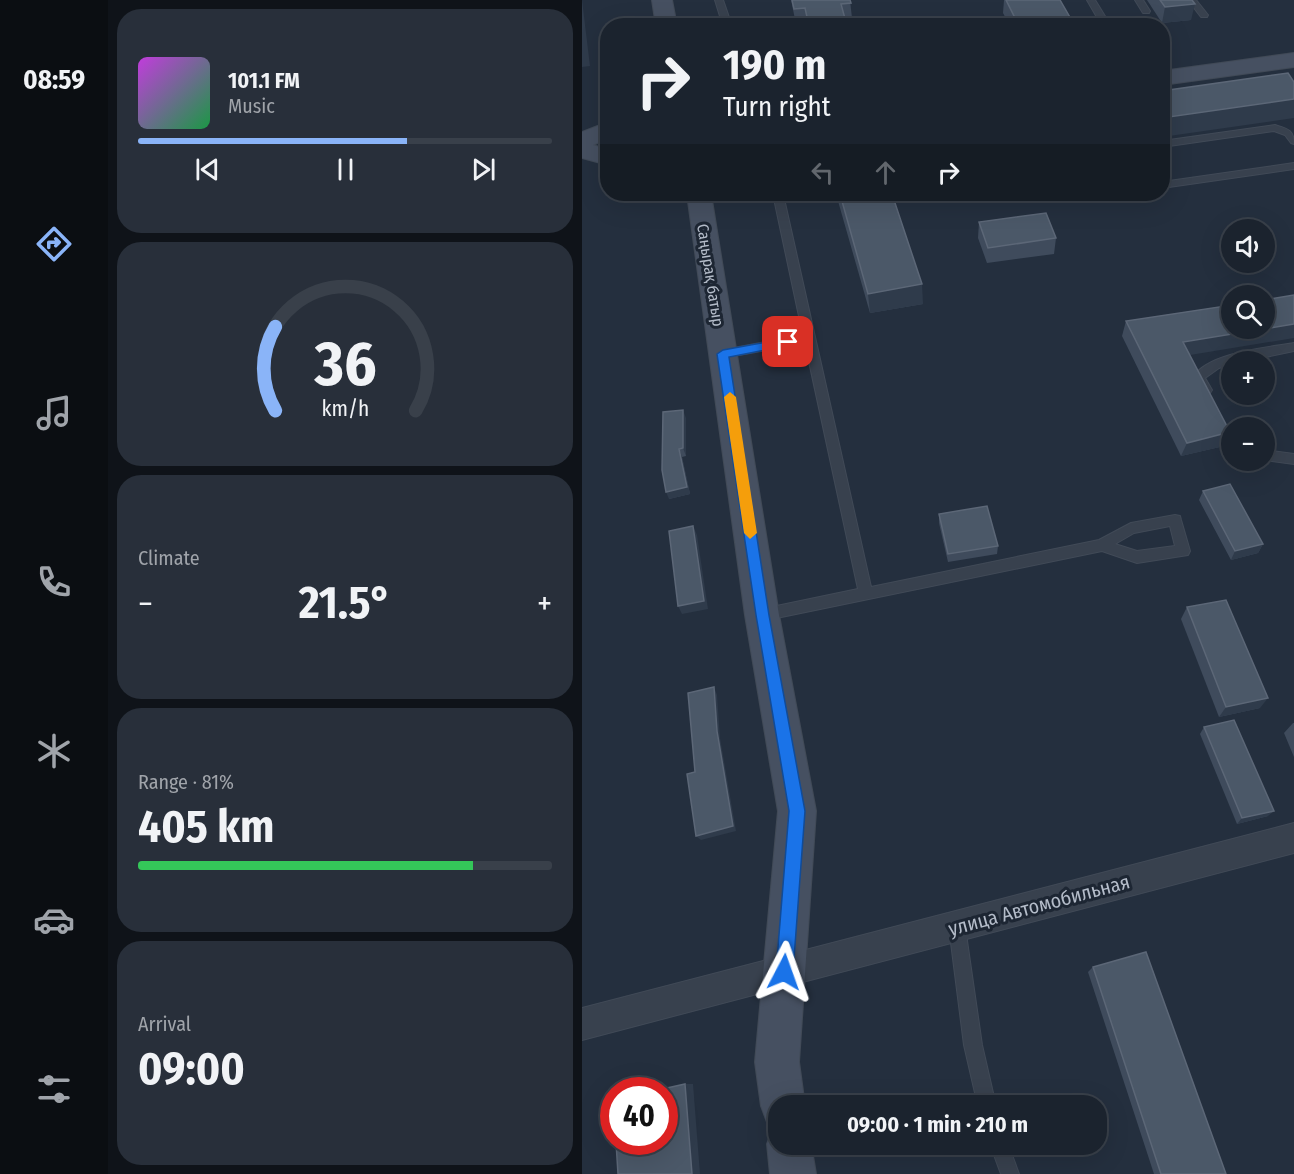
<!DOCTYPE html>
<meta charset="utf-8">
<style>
:root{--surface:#1b232e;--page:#282f3a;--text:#f1f3f6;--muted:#a0a4aa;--line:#39404a;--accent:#8ab4f8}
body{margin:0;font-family:"Fira Sans Condensed",sans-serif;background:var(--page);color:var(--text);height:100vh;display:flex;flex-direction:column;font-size:22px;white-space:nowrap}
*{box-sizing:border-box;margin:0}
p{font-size:20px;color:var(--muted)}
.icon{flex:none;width:33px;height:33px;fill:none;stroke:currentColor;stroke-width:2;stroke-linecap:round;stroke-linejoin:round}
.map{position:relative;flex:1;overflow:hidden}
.drawer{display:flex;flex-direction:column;gap:9px;padding:9px;background:#0f1319;width:474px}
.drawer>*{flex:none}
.banner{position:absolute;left:18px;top:18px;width:570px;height:183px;border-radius:24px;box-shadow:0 6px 24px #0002,0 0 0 2px var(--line);background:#1b232e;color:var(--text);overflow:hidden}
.fabs{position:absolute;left:639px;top:219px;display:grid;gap:12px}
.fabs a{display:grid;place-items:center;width:54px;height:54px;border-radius:50%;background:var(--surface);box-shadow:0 6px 24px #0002,0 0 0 2px var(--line);font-size:30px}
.speed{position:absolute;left:18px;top:1077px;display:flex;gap:12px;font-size:30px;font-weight:700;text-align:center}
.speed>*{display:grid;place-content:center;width:78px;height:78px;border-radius:50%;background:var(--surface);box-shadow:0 6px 24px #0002,0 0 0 2px var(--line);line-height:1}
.speed .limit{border:9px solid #d22;background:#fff;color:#111}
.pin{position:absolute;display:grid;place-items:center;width:51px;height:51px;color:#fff;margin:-26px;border-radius:12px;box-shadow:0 3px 9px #0006}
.me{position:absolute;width:66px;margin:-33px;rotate:4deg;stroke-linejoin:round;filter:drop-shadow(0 0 4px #0008)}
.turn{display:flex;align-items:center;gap:21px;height:126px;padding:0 24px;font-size:27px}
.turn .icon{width:78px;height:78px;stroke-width:2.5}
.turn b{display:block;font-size:42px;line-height:51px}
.lanes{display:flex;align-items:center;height:57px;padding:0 24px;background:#0003;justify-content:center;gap:30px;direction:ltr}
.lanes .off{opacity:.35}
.big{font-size:45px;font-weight:700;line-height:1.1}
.drawer .card{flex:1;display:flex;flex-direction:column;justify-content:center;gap:9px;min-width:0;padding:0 21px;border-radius:24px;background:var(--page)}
.drawer .dial{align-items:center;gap:0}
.dial svg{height:156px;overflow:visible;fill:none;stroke:var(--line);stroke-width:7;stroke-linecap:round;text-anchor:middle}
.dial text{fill:var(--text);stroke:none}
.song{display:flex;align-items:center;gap:18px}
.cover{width:72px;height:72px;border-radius:9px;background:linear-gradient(135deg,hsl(290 70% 55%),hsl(140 70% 35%))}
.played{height:6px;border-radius:3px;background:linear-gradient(90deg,var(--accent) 65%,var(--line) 65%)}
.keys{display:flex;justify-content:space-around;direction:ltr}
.heat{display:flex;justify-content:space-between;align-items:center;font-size:33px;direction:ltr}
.charge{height:9px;border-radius:4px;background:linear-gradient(90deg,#34c759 81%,var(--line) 0)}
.trip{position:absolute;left:186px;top:1095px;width:339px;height:60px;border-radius:24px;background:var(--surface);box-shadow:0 6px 24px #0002,0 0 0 2px var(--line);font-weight:700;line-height:60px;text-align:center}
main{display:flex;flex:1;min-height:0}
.tab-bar{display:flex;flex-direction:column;width:108px;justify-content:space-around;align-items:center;background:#0b0e12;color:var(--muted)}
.tab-bar .icon{width:42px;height:42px}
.tab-bar .current{color:var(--accent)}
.tab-bar b{font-size:27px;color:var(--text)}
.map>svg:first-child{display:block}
</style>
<main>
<nav class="tab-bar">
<b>08:59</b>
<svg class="icon current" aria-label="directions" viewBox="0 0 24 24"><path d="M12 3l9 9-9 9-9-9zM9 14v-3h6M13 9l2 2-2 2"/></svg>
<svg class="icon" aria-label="music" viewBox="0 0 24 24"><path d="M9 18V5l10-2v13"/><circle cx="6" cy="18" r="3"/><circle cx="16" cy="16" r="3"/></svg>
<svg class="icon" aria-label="phone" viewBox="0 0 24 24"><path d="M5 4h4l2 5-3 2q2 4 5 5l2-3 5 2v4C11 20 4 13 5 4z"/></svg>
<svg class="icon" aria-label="climate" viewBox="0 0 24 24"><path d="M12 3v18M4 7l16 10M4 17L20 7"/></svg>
<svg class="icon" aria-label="car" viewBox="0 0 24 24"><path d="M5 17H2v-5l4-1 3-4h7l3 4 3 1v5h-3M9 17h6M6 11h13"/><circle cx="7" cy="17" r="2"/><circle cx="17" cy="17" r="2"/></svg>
<svg class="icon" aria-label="filters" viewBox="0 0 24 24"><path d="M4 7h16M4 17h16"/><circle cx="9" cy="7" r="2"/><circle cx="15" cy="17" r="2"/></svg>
</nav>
<section class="drawer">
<div class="card">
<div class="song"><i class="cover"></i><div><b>101.1 FM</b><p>Music</p></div></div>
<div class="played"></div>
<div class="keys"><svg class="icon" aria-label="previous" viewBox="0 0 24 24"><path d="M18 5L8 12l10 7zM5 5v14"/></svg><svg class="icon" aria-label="pause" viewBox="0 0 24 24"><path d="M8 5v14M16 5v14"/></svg><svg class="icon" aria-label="next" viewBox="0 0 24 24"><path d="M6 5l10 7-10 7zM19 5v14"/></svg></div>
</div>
<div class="card dial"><svg viewBox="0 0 100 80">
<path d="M14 69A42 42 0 1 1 86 69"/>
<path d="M14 69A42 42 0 0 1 14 26" stroke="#8ab4f8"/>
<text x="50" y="56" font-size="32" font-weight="700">36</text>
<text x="50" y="72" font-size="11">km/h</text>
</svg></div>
<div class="card"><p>Climate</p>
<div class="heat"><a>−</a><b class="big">21.5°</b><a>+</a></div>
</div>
<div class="card"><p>Range · 81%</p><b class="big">405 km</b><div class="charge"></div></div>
<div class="card"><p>Arrival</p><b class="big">09:00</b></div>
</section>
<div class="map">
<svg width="712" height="1174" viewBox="0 0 712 1174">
<rect width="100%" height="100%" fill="#242f3e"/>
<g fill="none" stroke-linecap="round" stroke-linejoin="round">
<!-- lane casing -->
<g stroke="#414a57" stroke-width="2">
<g id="lane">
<path d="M133,0H141L150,26H141Z"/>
<path d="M505,0H513L529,26H520Z"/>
<path d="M553,0H561L568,11L567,13H561Z"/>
<path d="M606,0H614L626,15L625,17H619Z"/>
<path d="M693,125C706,129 712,130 712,144L709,143L703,135L692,131L580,147V141Z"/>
<path d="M712,163V169L580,188V182Z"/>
<path d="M191,194H201L289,587L517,540L549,523L593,515L598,516L599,520L608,551L606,555L555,563L520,551L180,621L175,619L173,615L175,611L180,609L276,589L223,343L141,358L135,354L141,350L221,335ZM588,526L593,546L555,551L533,544L552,533Z"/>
<path d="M472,194H526C514,203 484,203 472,194Z"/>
<path d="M712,343V351L660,362H650V364L637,368L623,378L630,390L628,393H620L611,377C627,352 685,348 712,343Z"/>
<path d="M682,450L712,454V464L682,460Z"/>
<path d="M375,919L381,921L383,927L400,1045L414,1106H396L382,1045L367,927L369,921Z"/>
<path d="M408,1144H426L437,1174H419Z"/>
</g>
</g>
<!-- street casing -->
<g stroke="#414a57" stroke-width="2">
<path id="street" d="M712,823V853L0,1040V1008Z"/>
</g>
<!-- secondary casing -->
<g stroke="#414a57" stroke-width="2">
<g id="secondary">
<path d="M70,0H90L95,26H74Z"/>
<path d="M712,53V67L580,85V71Z"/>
<path d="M26,122V138L11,145L26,150V165L0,158V132Z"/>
<path d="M105,194H129L197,615L234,811L217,1062L223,1106H196V1144H229L234,1174H188L185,1144L191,1128L196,1126L185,1122L179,1106L173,1062L196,811L163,615Z"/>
</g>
</g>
<!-- lane -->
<use href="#lane" fill="#38414e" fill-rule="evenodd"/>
<!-- street -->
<use href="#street" fill="#38414e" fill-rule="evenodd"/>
<!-- secondary -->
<use href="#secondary" fill="#465061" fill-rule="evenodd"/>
</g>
<!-- wall -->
<g fill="#3f4b5c">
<path d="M209,0H268L270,18L263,19L265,26H225V23L214,24Z"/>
<path d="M422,0H478L493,26H428L421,13Z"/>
<path d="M565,0H610L609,20L580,23Z"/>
<path d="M254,194H310L341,304L288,313Z"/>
<path d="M397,222L474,238L472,254L405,263L396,238Z"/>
<path d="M544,321L642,446L599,456L540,336Z"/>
<path d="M104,418V456L100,457L108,494L87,499Z"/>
<path d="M621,491L681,544L676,553L649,560L617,500Z"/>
<path d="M357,514L416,546L415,554L366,562L357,523Z"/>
<path d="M605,607L678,708L637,717L599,619Z"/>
<path d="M711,723H712V757L702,733Z"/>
<path d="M622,727L686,816L655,824L618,734Z"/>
<path d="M511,967L644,1174H572L506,972Z"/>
</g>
<!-- shaded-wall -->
<g fill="#2f3b4b">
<path d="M0,0L8,66L0,67Z"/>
<path d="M613,4L609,20L580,23L583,7Z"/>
<path d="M712,99V118L580,137V118Z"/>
<path d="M340,284L341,304L288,313L286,294Z"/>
<path d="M712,324V338L596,357L601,342Z"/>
<path d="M101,410L104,418V456L101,448Z"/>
<path d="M648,432L642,446L599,456L605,443Z"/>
<path d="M97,449L100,457L108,494L87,499L84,492Z"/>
<path d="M111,526L115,535L126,609L100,614L96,606Z"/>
<path d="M681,544L676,553L649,560L653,551Z"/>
<path d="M132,687L135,695L138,738L154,831L119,840L114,836L135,731Z"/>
<path d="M686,698L678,708L637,717L644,707Z"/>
<path d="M692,811L686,816L655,824L660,818Z"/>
<path d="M103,1084H111L118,1174H110Z"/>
</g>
<!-- building -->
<g fill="#4b5868" stroke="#5c6777" stroke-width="1.5">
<path d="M210,0H268L269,3L259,4L265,26H227L223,8L212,9Z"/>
<path d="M424,0H478L493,26H437Z"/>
<path d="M578,0H610L613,4L583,7Z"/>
<path d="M706,73L712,82V99L580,118V91Z"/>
<path d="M258,194H310L340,284L286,294Z"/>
<path d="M464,213L474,238L406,248L397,222Z"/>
<path d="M712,295V324L601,342L648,432L605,443L544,321L650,305V328H682V300Z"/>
<path d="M101,410V448L97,449L105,487L84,492L80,470L81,412Z"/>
<path d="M648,484L681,544L653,551L621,491Z"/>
<path d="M405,506L416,546L366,554L357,514Z"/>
<path d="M111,526L122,601L96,606L87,531Z"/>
<path d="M644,600L686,698L644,707L605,607Z"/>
<path d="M132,687L135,731L151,826L114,836L105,774L113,772L106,693Z"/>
<path d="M652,720L692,811L660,818L622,727Z"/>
<path d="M564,952L644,1174H579L511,967Z"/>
<path d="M103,1084L110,1174H36L34,1142H82V1090H76Z"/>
</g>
<!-- route -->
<path fill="#1a73e8" stroke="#114b97" stroke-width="1.5" d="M206,338L210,339V345L147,357L187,615L223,811L211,972L208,978L202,980L196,978L194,972L207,811L174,615L135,354L141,350Z"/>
<!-- slow -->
<path fill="#f59e0b" d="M148,392L154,397L175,533L168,539L162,533L142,397Z"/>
<g text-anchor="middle" stroke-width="6" stroke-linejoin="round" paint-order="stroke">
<!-- street labels -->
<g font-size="16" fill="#b4bcc9" stroke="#1d2633">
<text transform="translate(129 275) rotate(81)" y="6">Саңырақ батыр</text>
</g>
<!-- near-street labels -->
<g font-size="20" fill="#b4bcc9" stroke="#1d2633">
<text transform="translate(457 905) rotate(-15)" y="7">улица Автомобильная</text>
</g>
</g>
</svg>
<div class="fabs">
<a><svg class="icon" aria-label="sound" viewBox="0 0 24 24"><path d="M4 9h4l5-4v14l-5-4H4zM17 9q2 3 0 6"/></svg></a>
<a><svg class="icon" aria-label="search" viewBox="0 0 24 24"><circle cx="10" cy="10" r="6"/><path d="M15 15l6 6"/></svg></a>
<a>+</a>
<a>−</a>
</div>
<div class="speed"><div class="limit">40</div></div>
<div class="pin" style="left:206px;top:342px;background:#d93025"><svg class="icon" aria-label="arrive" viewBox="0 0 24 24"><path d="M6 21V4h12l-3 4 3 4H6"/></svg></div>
<svg class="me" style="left:202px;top:972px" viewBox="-20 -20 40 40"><path d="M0-17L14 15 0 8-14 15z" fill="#1a73e8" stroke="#fff" stroke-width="4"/></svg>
<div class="trip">09:00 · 1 min · 210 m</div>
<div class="banner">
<div class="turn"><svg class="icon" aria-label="right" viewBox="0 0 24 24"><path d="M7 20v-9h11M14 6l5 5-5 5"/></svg><div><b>190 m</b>Turn right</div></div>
<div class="lanes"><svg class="icon off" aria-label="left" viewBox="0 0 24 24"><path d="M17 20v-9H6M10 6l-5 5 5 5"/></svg><svg class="icon off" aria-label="ahead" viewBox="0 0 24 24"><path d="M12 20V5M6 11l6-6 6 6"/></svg><svg class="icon" aria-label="right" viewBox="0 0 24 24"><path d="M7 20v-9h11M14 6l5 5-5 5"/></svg></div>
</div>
</div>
</main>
